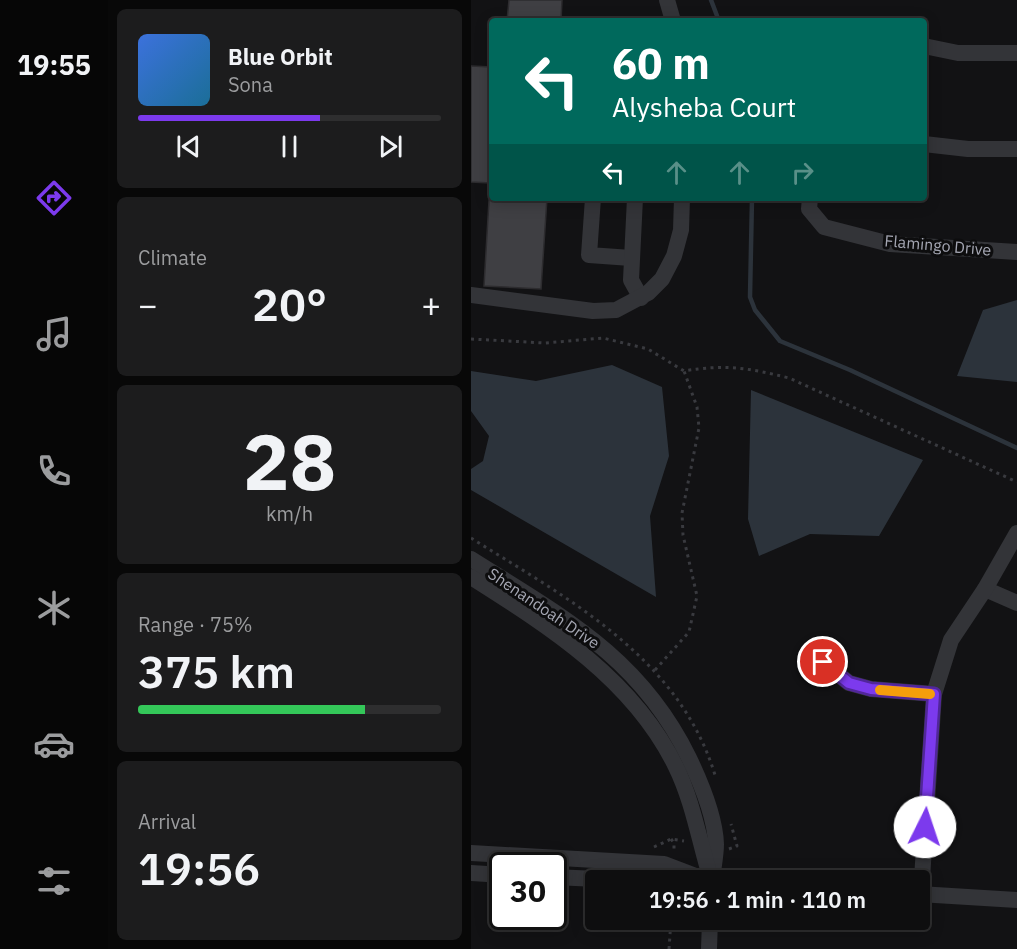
<!DOCTYPE html>
<meta charset="utf-8">
<style>
:root{--surface:#0e0e0f;--page:#1c1c1d;--text:#f1f3f6;--muted:#9b9c9e;--line:#2e2e2f;--accent:#7c3aed}
body{margin:0;font-family:"IBM Plex Sans",sans-serif;background:var(--page);color:var(--text);height:100vh;display:flex;flex-direction:column;font-size:22px;white-space:nowrap}
*{box-sizing:border-box;margin:0}
p{font-size:20px;color:var(--muted)}
.icon{flex:none;width:33px;height:33px;fill:none;stroke:currentColor;stroke-width:2;stroke-linecap:round;stroke-linejoin:round}
.map{position:relative;flex:1;overflow:hidden}
.details{display:flex;flex-direction:column;gap:9px;padding:9px;background:#080808;width:363px}
.details>*{flex:none}
.guide{position:absolute;left:18px;top:18px;width:438px;height:183px;border-radius:6px;box-shadow:0 3px 15px #0003,0 0 0 2px var(--line);background:#00695c;color:#fff;overflow:hidden}
.speed{position:absolute;left:18px;top:852px;display:flex;gap:12px;font-size:30px;font-weight:700;text-align:center}
.speed>*{display:grid;place-content:center;width:78px;height:78px;border-radius:50%;background:var(--surface);box-shadow:0 3px 15px #0003,0 0 0 2px var(--line);line-height:1}
.speed .limit{border:3px solid #111;border-radius:9px;background:#fff;color:#111}
.pin{position:absolute;display:grid;place-items:center;width:51px;height:51px;color:#fff;margin:-26px;border:3px solid #fff;border-radius:50%;box-shadow:0 2px 6px #0007}
.me{position:absolute;width:66px;margin:-33px;rotate:4deg;stroke-linejoin:round;filter:drop-shadow(0 0 4px #0008)}
.turn{display:flex;align-items:center;gap:21px;height:126px;padding:0 24px;font-size:27px}
.turn .icon{width:78px;height:78px;stroke-width:2.5}
.turn b{display:block;font-size:42px;line-height:51px}
.lanes{display:flex;align-items:center;height:57px;padding:0 24px;background:#0003;justify-content:center;gap:30px;direction:ltr}
.lanes .off{opacity:.35}
.big{font-size:45px;font-weight:600;line-height:1.1}
.details .tile{flex:1;display:flex;flex-direction:column;justify-content:center;gap:9px;min-width:0;padding:0 21px;border-radius:9px;background:var(--page)}
.details .dial{align-items:center;gap:0}
.dial b{font-size:78px;line-height:1}
.song{display:flex;align-items:center;gap:18px}
.cover{width:72px;height:72px;border-radius:9px;background:linear-gradient(135deg,hsl(220 70% 55%),hsl(200 70% 35%))}
.played{height:6px;border-radius:3px;background:linear-gradient(90deg,var(--accent) 60%,var(--line) 60%)}
.keys{display:flex;justify-content:space-around;direction:ltr}
.heat{display:flex;justify-content:space-between;align-items:center;font-size:33px;direction:ltr}
.charge{height:9px;border-radius:4px;background:linear-gradient(90deg,#34c759 75%,var(--line) 0)}
.trip{position:absolute;left:114px;top:870px;width:345px;height:60px;border-radius:6px;background:var(--surface);box-shadow:0 3px 15px #0003,0 0 0 2px var(--line);font-weight:600;line-height:60px;text-align:center}
main{display:flex;flex:1;min-height:0}
.tab-bar{display:flex;flex-direction:column;width:108px;justify-content:space-around;align-items:center;background:#060606;color:var(--muted)}
.tab-bar .icon{width:42px;height:42px}
.tab-bar .active{color:var(--accent)}
.tab-bar b{font-size:27px;color:var(--text)}
.map>svg:first-child{display:block}
</style>
<main>
<nav class="tab-bar">
<b>19:55</b>
<svg class="icon active" aria-label="directions" viewBox="0 0 24 24"><path d="M12 3l9 9-9 9-9-9zM9 14v-3h6M13 9l2 2-2 2"/></svg>
<svg class="icon" aria-label="music" viewBox="0 0 24 24"><path d="M9 18V5l10-2v13"/><circle cx="6" cy="18" r="3"/><circle cx="16" cy="16" r="3"/></svg>
<svg class="icon" aria-label="phone" viewBox="0 0 24 24"><path d="M5 4h4l2 5-3 2q2 4 5 5l2-3 5 2v4C11 20 4 13 5 4z"/></svg>
<svg class="icon" aria-label="climate" viewBox="0 0 24 24"><path d="M12 3v18M4 7l16 10M4 17L20 7"/></svg>
<svg class="icon" aria-label="car" viewBox="0 0 24 24"><path d="M5 17H2v-5l4-1 3-4h7l3 4 3 1v5h-3M9 17h6M6 11h13"/><circle cx="7" cy="17" r="2"/><circle cx="17" cy="17" r="2"/></svg>
<svg class="icon" aria-label="filters" viewBox="0 0 24 24"><path d="M4 7h16M4 17h16"/><circle cx="9" cy="7" r="2"/><circle cx="15" cy="17" r="2"/></svg>
</nav>
<section class="details">
<div class="tile">
<div class="song"><i class="cover"></i><div><b>Blue Orbit</b><p>Sona</p></div></div>
<div class="played"></div>
<div class="keys"><svg class="icon" aria-label="previous" viewBox="0 0 24 24"><path d="M18 5L8 12l10 7zM5 5v14"/></svg><svg class="icon" aria-label="pause" viewBox="0 0 24 24"><path d="M8 5v14M16 5v14"/></svg><svg class="icon" aria-label="next" viewBox="0 0 24 24"><path d="M6 5l10 7-10 7zM19 5v14"/></svg></div>
</div>
<div class="tile"><p>Climate</p>
<div class="heat"><a>−</a><b class="big">20°</b><a>+</a></div>
</div>
<div class="tile dial"><b>28</b><p>km/h</p></div>
<div class="tile"><p>Range · 75%</p><b class="big">375 km</b><div class="charge"></div></div>
<div class="tile"><p>Arrival</p><b class="big">19:56</b></div>
</section>
<div class="map">
<svg width="546" height="949" viewBox="0 0 546 949">
<rect width="100%" height="100%" fill="#121214"/>
<!-- water -->
<g fill="#2c333b">
<path d="M546,300V382L486,376L512,310Z"/>
<path d="M141,365L191,387L198,456L179,516L185,597L0,490V469L12,461L18,436L0,411V371L65,381Z"/>
<path d="M280,390L452,460L408,536L339,534L288,556L277,519Z"/>
</g>
<g fill="none" stroke-linecap="round" stroke-linejoin="round">
<!-- stream -->
<g stroke="#2c333b" stroke-width="4.5">
<path d="M240,0L248,21"/>
<path d="M281,198L279,297L284,310L309,341L379,370L546,448"/>
</g>
</g>
<!-- building -->
<g fill="#3f3f43" stroke="#2d2c2f" stroke-width="1.5">
<path d="M38,0H91L90,21H36Z"/>
<path d="M0,66L21,67V198H76L70,289L13,286L19,183L0,182Z"/>
</g>
<g fill="none" stroke-linecap="round" stroke-linejoin="round">
<!-- path -->
<g stroke="#393a3f" stroke-width="3" stroke-dasharray="3 4.5" stroke-linecap="butt">
<path d="M0,339L74,343L132,338L177,349L213,371C254,364 278,368 318,378L546,482"/>
<path d="M0,538C97,599 208,657 244,775"/>
<path d="M184,670L218,632L226,596L212,535L211,513L228,428L226,407L213,371"/>
<path d="M200,839L203,843V852"/>
<path d="M183,847L200,839L213,841"/>
<path d="M258,849L266,846L260,824"/>
<path d="M198,949L200,920"/>
</g>
<!-- minor -->
<g stroke="#333438" stroke-width="16">
<path d="M196,0L202,21"/>
<path d="M453,46L487,53H546"/>
<path d="M453,144L497,149H546"/>
<path d="M122,198L118,255L160,258"/>
<path d="M164,198L160,280L170,298"/>
<path d="M339,198L338,209L353,227L419,244L546,252"/>
<path d="M0,295L122,311L145,310L177,293L191,279L203,256L210,230L211,198"/>
<path d="M0,559C90,616 169,657 218,758C230,783 244,816 245,844C245,856 242,869 241,880"/>
<path d="M0,577C79,627 163,680 205,767C222,802 228,840 239,876"/>
<path d="M514,589L546,603"/>
<path d="M352,662L378,683L400,689L463,694"/>
<path d="M0,853L193,864L235,880"/>
<path d="M0,873L32,875"/>
<path d="M82,877L149,880"/>
<path d="M448,894L546,900"/>
<path d="M450,894L463,694L480,640L514,589L546,533"/>
<path d="M238,949L239,920"/>
</g>
</g>
<g fill="none" stroke-linecap="round" stroke-linejoin="round">
<!-- route casing -->
<g stroke="#51269a" stroke-width="15">
<path id="route" d="M352,662L378,683L400,689L463,694L454,827"/>
</g>
<!-- route -->
<use href="#route" stroke="#7c3aed" stroke-width="10"/>
<!-- slow -->
<path stroke="#f59e0b" stroke-width="10" d="M409,690L459,694"/>
</g>
<g text-anchor="middle" stroke-width="6" stroke-linejoin="round" paint-order="stroke">
<!-- street labels -->
<g font-size="16" fill="#a5a7b3" stroke="#0d0d0e">
<text transform="translate(467 245) rotate(5)" y="6">Flamingo Drive</text>
<text transform="translate(73 608) rotate(34)" y="6">Shenandoah Drive</text>
</g>
</g>
</svg>
<div class="speed"><div class="limit">30</div></div>
<div class="pin" style="left:352px;top:662px;background:#d93025"><svg class="icon" aria-label="arrive" viewBox="0 0 24 24"><path d="M6 21V4h12l-3 4 3 4H6"/></svg></div>
<svg class="me" style="left:454px;top:827px" viewBox="-20 -20 40 40"><circle r="19" fill="#fff"/><path d="M0-13L10 11 0 6-10 11z" fill="#7c3aed"/></svg>
<div class="trip">19:56 · 1 min · 110 m</div>
<div class="guide">
<div class="turn"><svg class="icon" aria-label="left" viewBox="0 0 24 24"><path d="M17 20v-9H6M10 6l-5 5 5 5"/></svg><div><b>60 m</b>Alysheba Court</div></div>
<div class="lanes"><svg class="icon" aria-label="left" viewBox="0 0 24 24"><path d="M17 20v-9H6M10 6l-5 5 5 5"/></svg><svg class="icon off" aria-label="ahead" viewBox="0 0 24 24"><path d="M12 20V5M6 11l6-6 6 6"/></svg><svg class="icon off" aria-label="ahead" viewBox="0 0 24 24"><path d="M12 20V5M6 11l6-6 6 6"/></svg><svg class="icon off" aria-label="right" viewBox="0 0 24 24"><path d="M7 20v-9h11M14 6l5 5-5 5"/></svg></div>
</div>
</div>
</main>
